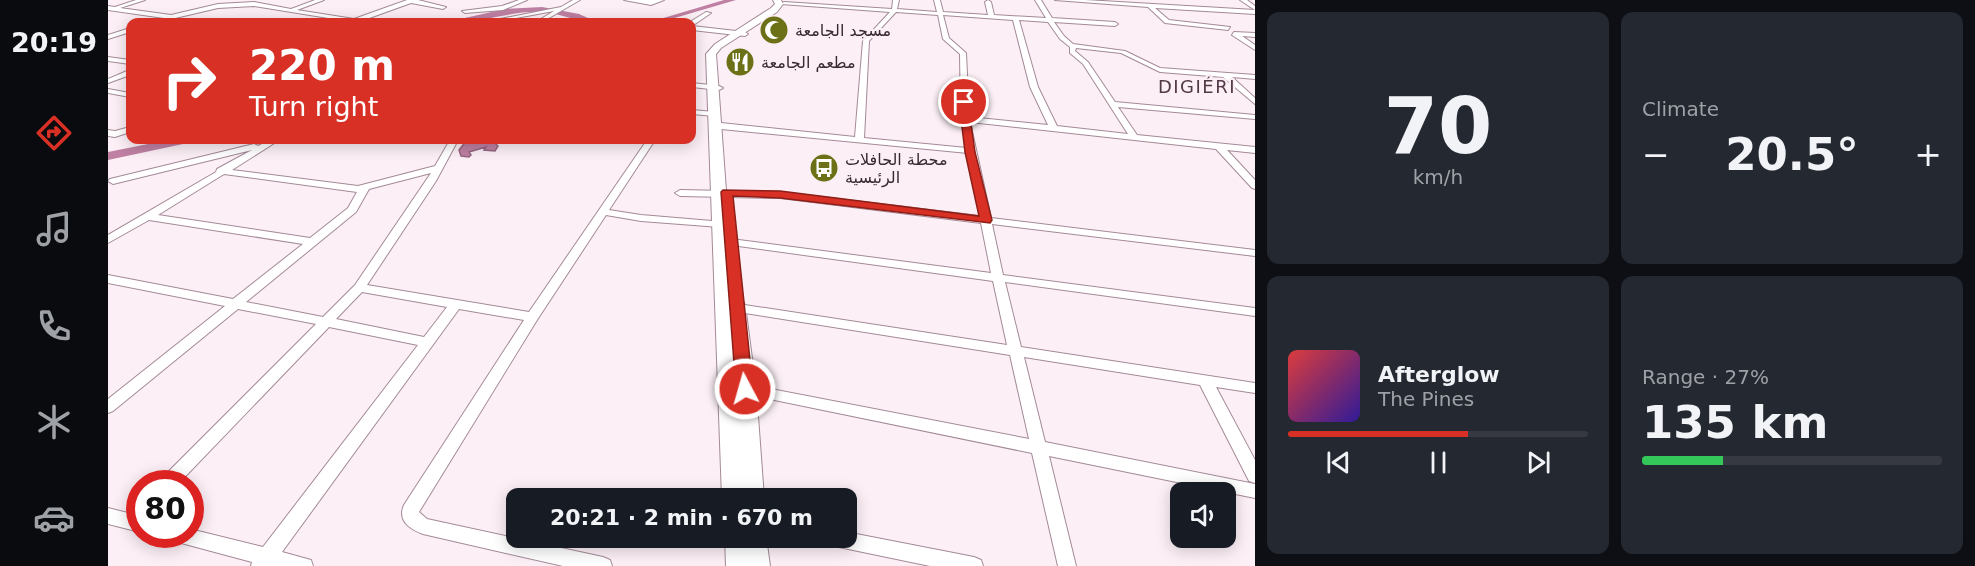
<!DOCTYPE html>
<meta charset="utf-8">
<style>
:root{--surface:#171b24;--page:#242831;--text:#f1f3f6;--muted:#9ea1a6;--line:#363941;--accent:#d93025}
body{margin:0;font-family:"DejaVu Sans","Noto Naskh Arabic",sans-serif;background:var(--page);color:var(--text);height:100vh;display:flex;flex-direction:column;font-size:22px;white-space:nowrap}
*{box-sizing:border-box;margin:0}
p{font-size:20px;color:var(--muted)}
.icon{flex:none;width:33px;height:33px;fill:none;stroke:currentColor;stroke-width:2;stroke-linecap:round;stroke-linejoin:round}
.map{position:relative;flex:1;overflow:hidden}
.sheet{display:flex;flex-direction:column;gap:12px;padding:12px;background:#0d0f14;width:720px}
.sheet>*{flex:none}
.hud{position:absolute;left:18px;top:18px;width:570px;height:126px;border-radius:12px;box-shadow:0 3px 15px #0003;background:#d93025;color:#fff;overflow:hidden}
.controls{position:absolute;left:1062px;top:482px;display:grid;gap:12px}
.controls a{display:grid;place-items:center;width:66px;height:66px;border-radius:12px;background:var(--surface);box-shadow:0 3px 15px #0003;font-size:30px}
.speed{position:absolute;left:18px;top:470px;display:flex;gap:12px;font-size:30px;font-weight:700;text-align:center}
.speed>*{display:grid;place-content:center;width:78px;height:78px;border-radius:50%;background:var(--surface);box-shadow:0 3px 15px #0003;line-height:1}
.speed .limit{border:9px solid #d22;background:#fff;color:#111}
.pin{position:absolute;display:grid;place-items:center;width:51px;height:51px;color:#fff;margin:-26px;border:3px solid #fff;border-radius:50%;box-shadow:0 2px 6px #0007}
.me{position:absolute;width:66px;margin:-33px;rotate:354deg;stroke-linejoin:round;filter:drop-shadow(0 0 4px #0008)}
.turn{display:flex;align-items:center;gap:21px;height:126px;padding:0 24px;font-size:27px}
.turn .icon{width:78px;height:78px;stroke-width:2.5}
.turn b{display:block;font-size:42px;line-height:51px}
.big{font-size:45px;font-weight:800;line-height:1.1}
.sheet .card{flex:1;display:flex;flex-direction:column;justify-content:center;gap:9px;min-width:0;padding:0 21px;border-radius:12px;background:var(--page)}
.sheet .dial{align-items:center;gap:0}
.dial b{font-size:78px;line-height:1}
.song{display:flex;align-items:center;gap:18px}
.cover{width:72px;height:72px;border-radius:9px;background:linear-gradient(135deg,hsl(0 70% 55%),hsl(250 70% 35%))}
.played{height:6px;border-radius:3px;background:linear-gradient(90deg,var(--accent) 60%,var(--line) 60%)}
.keys{display:flex;justify-content:space-around;direction:ltr}
.heat{display:flex;justify-content:space-between;align-items:center;font-size:33px;direction:ltr}
.charge{height:9px;border-radius:4px;background:linear-gradient(90deg,#34c759 27%,var(--line) 0)}
.sheet .tiles{flex:1;display:grid;gap:12px;grid-template-columns:repeat(2,1fr)}
.trip{position:absolute;left:398px;top:488px;width:351px;height:60px;border-radius:12px;background:var(--surface);box-shadow:0 3px 15px #0003;font-weight:800;line-height:60px;text-align:center}
main{display:flex;flex:1;min-height:0}
.tabs{display:flex;flex-direction:column;width:108px;justify-content:space-around;align-items:center;background:#090b0e;color:var(--muted)}
.tabs .icon{width:42px;height:42px}
.tabs .selected{color:var(--accent)}
.tabs b{font-size:27px;color:var(--text)}
.map>svg:first-child{display:block}
</style>
<main>
<nav class="tabs">
<b>20:19</b>
<svg class="icon selected" aria-label="directions" viewBox="0 0 24 24"><path d="M12 3l9 9-9 9-9-9zM9 14v-3h6M13 9l2 2-2 2"/></svg>
<svg class="icon" aria-label="music" viewBox="0 0 24 24"><path d="M9 18V5l10-2v13"/><circle cx="6" cy="18" r="3"/><circle cx="16" cy="16" r="3"/></svg>
<svg class="icon" aria-label="phone" viewBox="0 0 24 24"><path d="M5 4h4l2 5-3 2q2 4 5 5l2-3 5 2v4C11 20 4 13 5 4z"/></svg>
<svg class="icon" aria-label="climate" viewBox="0 0 24 24"><path d="M12 3v18M4 7l16 10M4 17L20 7"/></svg>
<svg class="icon" aria-label="car" viewBox="0 0 24 24"><path d="M5 17H2v-5l4-1 3-4h7l3 4 3 1v5h-3M9 17h6M6 11h13"/><circle cx="7" cy="17" r="2"/><circle cx="17" cy="17" r="2"/></svg>
</nav>
<div class="map">
<svg width="1147" height="566" viewBox="0 0 1147 566">
<rect width="100%" height="100%" fill="#fcf0f6"/>
<!-- water -->
<path fill="#bf80a3" stroke="#966681" stroke-width="1.5" d="M359,140H391L385,141L390,146L387,151L376,150L378,147L361,152L363,155L361,157L353,156L351,150Z"/>
<g fill="none" stroke-linecap="round" stroke-linejoin="round">
<!-- river -->
<g fill="#bf80a3" fill-rule="evenodd">
<path d="M616,0H628L553,22H542Z"/>
<path d="M434,7L471,14L489,22C473,24 453,13 435,12C403,10 367,25 339,22L397,9Z"/>
<path d="M60,140H81L75,144L0,160V152Z"/>
</g>
<!-- minor casing -->
<g stroke="#a48997" stroke-width="2">
<g id="minor">
<path d="M28,0H37L12,8L63,15L110,4L146,2L183,9L207,0H216L189,10L246,19L299,0H310L338,7L335,9L303,3L253,21L255,22H245L146,6L110,8L63,19L0,10V6L7,7Z"/>
<path d="M411,0H419L395,10L357,13L354,11L394,6Z"/>
<path d="M465,0H472L434,22H428L446,11L387,22H377L453,7Z"/>
<path d="M516,0H556L543,5Z"/>
<path d="M785,0H791L789,9L829,12L826,0H832L835,12L880,15L877,2L880,0L883,2L886,15L938,18L927,0H933L944,18L1007,22L1010,24L1007,26L946,22L956,36L965,44L1017,51L1052,68L1147,75V79L1124,77L1147,98V104L1115,77L1052,72L1013,53L968,48L967,51L980,62L1007,102L1147,115V119L1010,107L1029,135L1147,147V153L1119,150L1147,180V189L1144,188L1108,149L862,122L883,218L1147,250V256L884,224L895,275L1147,308V316L897,282L913,347L1147,383V393L1108,387L1147,460V483L1141,481L1092,385L916,357L937,442L1147,484V498L941,456L968,566H950L924,453L632,393L630,389L632,385L637,384L921,439L902,355L624,311L618,307L624,303L899,345L885,281L623,245L617,242L623,239L883,273L873,223L672,198L572,196L567,193L572,190L672,192L872,216L860,153L613,129L609,126L613,123L747,137L755,41L782,12L673,4L676,2L784,9ZM788,12L830,15L835,39L852,54L853,119L859,148L756,138L761,41ZM835,15L905,20L922,87L940,125L861,117L858,53L841,38ZM911,20L940,22L952,39L962,47V53L975,64L1020,134L949,126L930,87Z"/>
<path d="M947,0H977L1147,10V14L1047,8L1061,20L1122,27L1120,30L1057,23L1040,7Z"/>
<path d="M1132,0H1139L1147,6V10Z"/>
<path d="M598,12L603,13L584,26L582,22Z"/>
<path d="M584,26L637,32L640,34L637,36L584,30Z"/>
<path d="M22,28V32L0,39V35Z"/>
<path d="M1126,32L1147,33V37L1134,36L1147,45V50L1124,35Z"/>
<path d="M0,57L22,60V64L0,61Z"/>
<path d="M19,71H22V75L0,83V79Z"/>
<path d="M584,83L611,86L615,88L611,90L584,87Z"/>
<path d="M0,89L22,93V97L0,93Z"/>
<path d="M584,110L606,112L610,114L606,116L584,114Z"/>
<path d="M22,127V132L7,137L0,136V130L7,131Z"/>
<path d="M162,140H171L124,170L250,186L327,166L342,140H350L328,181L259,285L421,312L539,140H547L501,210L533,215L616,222L617,224L616,226L612,227L533,221L498,215L429,320L311,512L319,519L495,557L502,560L504,566H455L315,534C302,529 289,521 296,505L416,320L351,309L174,552L203,560L205,566H143L144,562L62,540L59,534H82V529L155,547L310,345L221,327L71,483H52L54,478L208,324L130,309L5,411L0,413V399L117,306L0,283V275L125,299L195,244L41,220L0,243V235L108,172L109,169L144,150L5,184L0,181L2,179L146,144L150,146ZM323,173L247,285L215,317L138,302L248,212L261,189ZM116,174L249,192L240,208L202,238L50,215ZM254,292L339,307L316,337L228,319Z"/>
<path d="M0,508L32,516V532L0,524Z"/>
<path d="M738,532L866,557L873,560L875,566H822L721,545L715,543L712,537H738Z"/>
</g>
</g>
<!-- highway casing -->
<g stroke="#a48997" stroke-width="2">
<g id="highway">
<path d="M665,0H673L675,4L669,12L613,48L608,54L626,300L635,301L637,305L648,389L656,498H614L598,54L607,44L663,8L667,4Z"/>
<path d="M617,537H658L662,566H618Z"/>
</g>
</g>
<!-- minor -->
<use href="#minor" fill="#fff" fill-rule="evenodd"/>
<!-- highway -->
<use href="#highway" fill="#fff" fill-rule="evenodd"/>
</g>
<!-- route -->
<path fill="#d93025" stroke="#8d1f18" stroke-width="1.5" d="M856,99L860,102L867,152L884,220L882,223L672,198L625,196L645,389L642,394L637,395L631,394L628,389L613,192L615,190L672,191L871,216L857,152L851,102Z"/>
<!-- icons -->
<defs>
<g id="mosque-disc" transform="scale(1.5)"><circle r="9.5" fill="#6c7117" stroke="#fcf0f6"/><path d="M3.5-4.9A6 6 0 1 0 3.5 4.9A5 5 0 1 1 3.5-4.9Z" fill="#fff"/></g>
<g id="restaurant-disc" transform="scale(1.5)"><circle r="9.5" fill="#6c7117" stroke="#fcf0f6"/><path d="M-5-6h1v4h1v-4h1v4h1v-4h1v5L-1.5 .5V6h-2V.5L-5-1ZM5-6V6H3V1.5H1.5Q1.5-4 5-6Z" fill="#fff"/></g>
<g id="bus-disc" transform="scale(1.5)"><circle r="9.5" fill="#6c7117" stroke="#fcf0f6"/><path d="M-5-6H5V4H4V6H2V4H-2V6H-4V4H-5ZM-3.5-4V0h7V-4ZM-3.5 1.2v1.5H-2V1.2ZM2 1.2v1.5H3.5V1.2Z" fill="#fff"/></g>
</defs>
<g fill-rule="evenodd">
<use href="#mosque-disc" x="666" y="30"/>
<use href="#restaurant-disc" x="632" y="62"/>
<use href="#bus-disc" x="716" y="168"/>
</g>
<g text-anchor="middle" stroke-width="4.5" stroke-linejoin="round" paint-order="stroke">
<!-- far-poi labels -->
<g font-size="16" fill="#362b31" stroke="#fcf0f6" text-anchor="start">
<text x="687" y="36">مسجد الجامعة</text>
<text x="653" y="68">مطعم الجامعة</text>
<text x="737" y="165">محطة الحافلات<tspan x="737" dy="18">الرئيسية</tspan></text>
</g>
<!-- far-neighbourhood labels -->
<g font-size="18" letter-spacing="1.5" fill="#513a46" stroke="#fcf0f6">
<text x="1089" y="93">DIGIÉRI</text>
</g>
</g>
</svg>
<div class="controls">
<a><svg class="icon" aria-label="sound" viewBox="0 0 24 24"><path d="M4 9h4l5-4v14l-5-4H4zM17 9q2 3 0 6"/></svg></a>
</div>
<div class="speed"><div class="limit">80</div></div>
<div class="pin" style="left:856px;top:102px;background:#d93025"><svg class="icon" aria-label="arrive" viewBox="0 0 24 24"><path d="M6 21V4h12l-3 4 3 4H6"/></svg></div>
<svg class="me" style="left:637px;top:389px" viewBox="-20 -20 40 40"><circle r="17" fill="#d93025" stroke="#fff" stroke-width="3"/><path d="M0-11L8 9 0 5-8 9z" fill="#fff"/></svg>
<div class="trip">20:21 · 2 min · 670 m</div>
<div class="hud">
<div class="turn"><svg class="icon" aria-label="right" viewBox="0 0 24 24"><path d="M7 20v-9h11M14 6l5 5-5 5"/></svg><div><b>220 m</b>Turn right</div></div>
</div>
</div>
<section class="sheet">
<div class="tiles">
<div class="card dial"><b>70</b><p>km/h</p></div>
<div class="card"><p>Climate</p>
<div class="heat"><a>−</a><b class="big">20.5°</b><a>+</a></div>
</div>
<div class="card">
<div class="song"><i class="cover"></i><div><b>Afterglow</b><p>The Pines</p></div></div>
<div class="played"></div>
<div class="keys"><svg class="icon" aria-label="previous" viewBox="0 0 24 24"><path d="M18 5L8 12l10 7zM5 5v14"/></svg><svg class="icon" aria-label="pause" viewBox="0 0 24 24"><path d="M8 5v14M16 5v14"/></svg><svg class="icon" aria-label="next" viewBox="0 0 24 24"><path d="M6 5l10 7-10 7zM19 5v14"/></svg></div>
</div>
<div class="card"><p>Range · 27%</p><b class="big">135 km</b><div class="charge"></div></div>
</div>
</section>
</main>
